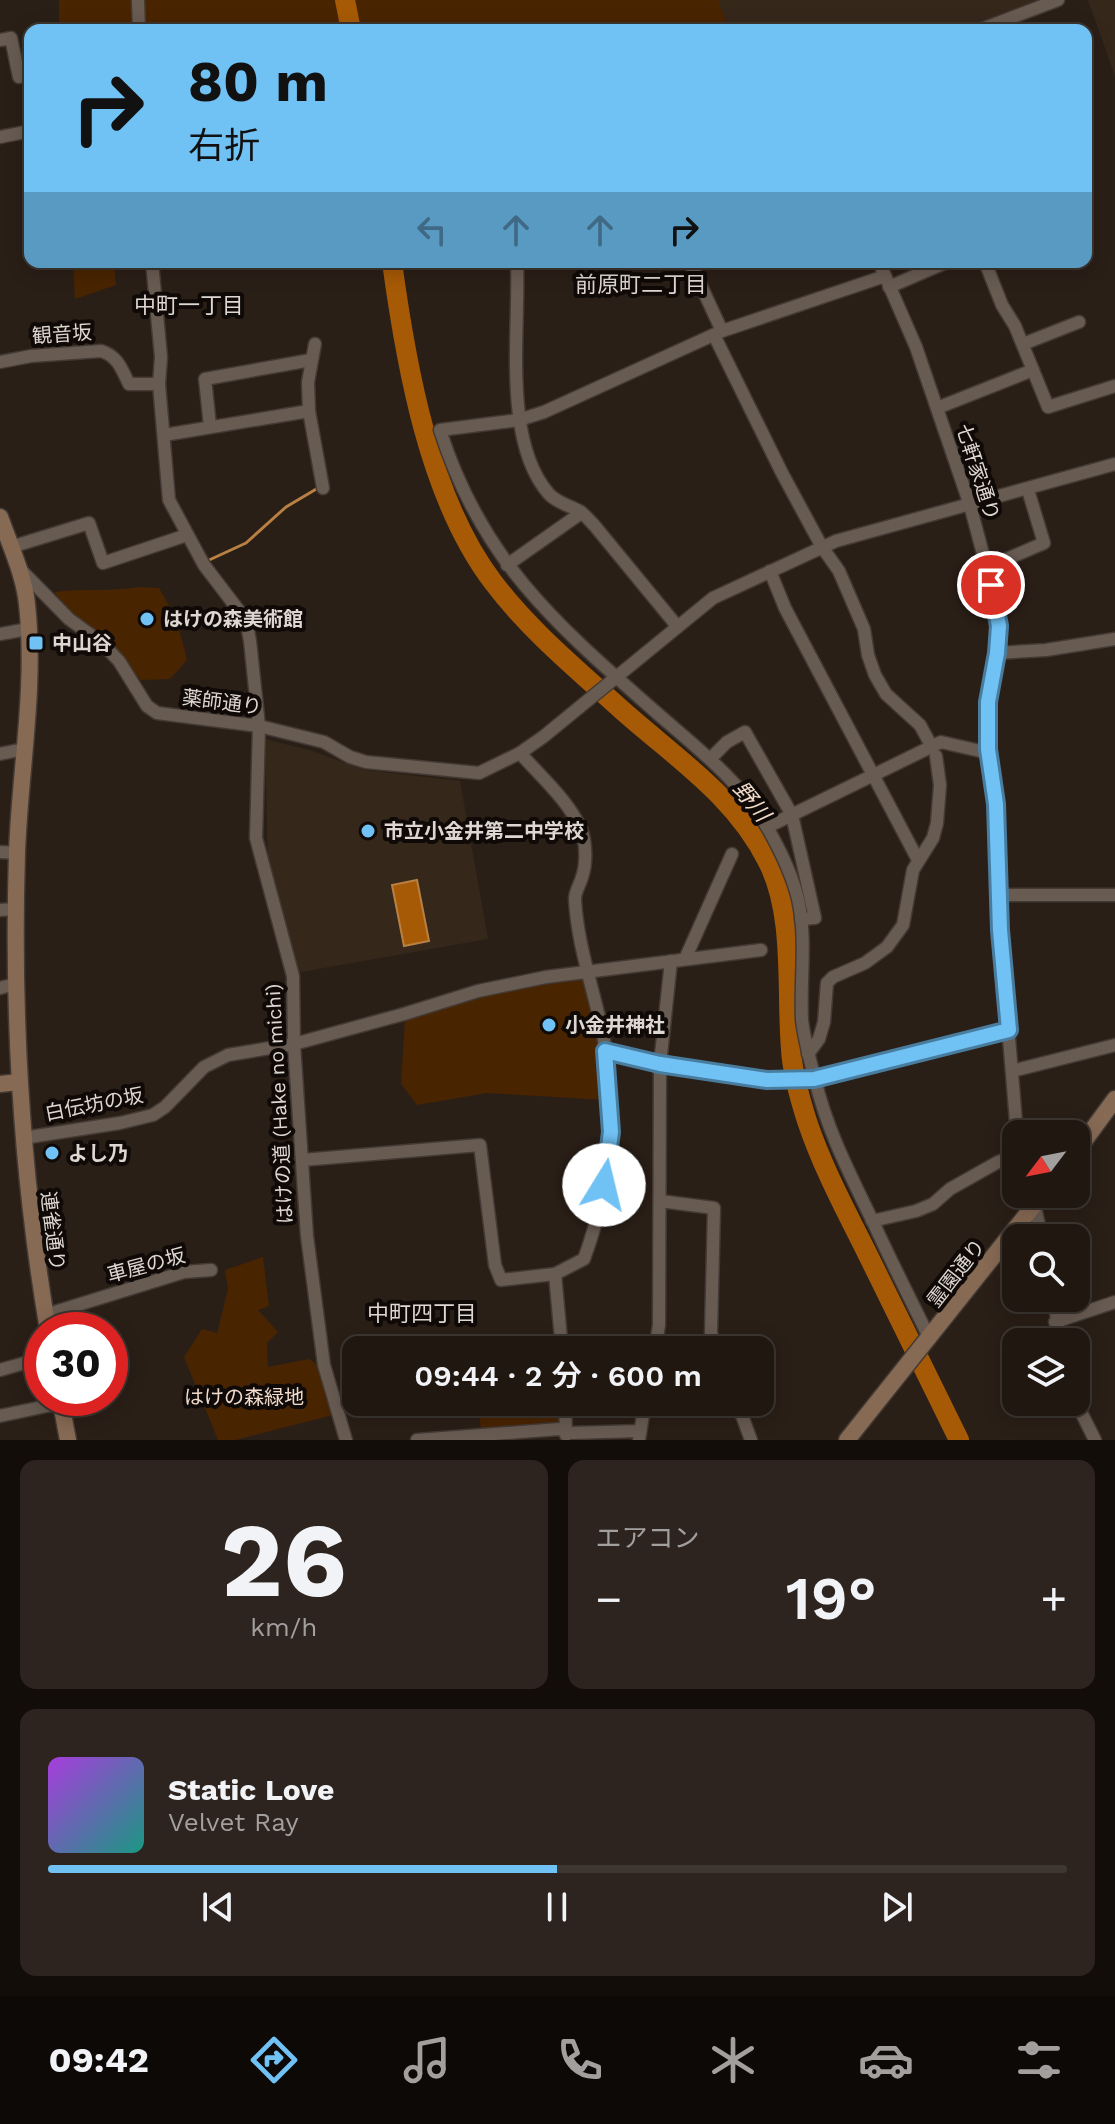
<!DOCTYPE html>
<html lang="ja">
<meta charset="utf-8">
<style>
:root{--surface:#201711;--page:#2d241f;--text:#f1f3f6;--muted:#a29f9f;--line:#3d3631;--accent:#70c1f4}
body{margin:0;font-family:"Work Sans","Noto Sans JP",sans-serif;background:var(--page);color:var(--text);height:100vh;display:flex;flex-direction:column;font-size:30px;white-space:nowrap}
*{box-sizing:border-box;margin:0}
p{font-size:26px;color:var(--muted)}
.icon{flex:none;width:44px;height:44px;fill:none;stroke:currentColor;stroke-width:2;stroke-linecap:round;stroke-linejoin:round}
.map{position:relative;height:1440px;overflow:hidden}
.details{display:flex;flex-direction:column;gap:20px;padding:20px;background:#120d09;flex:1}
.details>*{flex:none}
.guide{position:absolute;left:24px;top:24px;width:1068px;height:244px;border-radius:16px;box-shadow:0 4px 20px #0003,0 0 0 2px var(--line);background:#70c1f4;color:#111;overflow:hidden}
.needle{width:52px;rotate:238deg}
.controls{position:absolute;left:1002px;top:1120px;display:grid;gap:16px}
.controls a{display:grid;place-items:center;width:88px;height:88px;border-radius:16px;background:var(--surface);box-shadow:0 4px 20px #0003,0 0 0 2px var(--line);font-size:40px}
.speed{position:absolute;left:24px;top:1312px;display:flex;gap:16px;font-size:40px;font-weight:700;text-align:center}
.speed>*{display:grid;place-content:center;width:104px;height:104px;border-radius:50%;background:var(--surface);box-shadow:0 4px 20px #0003,0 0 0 2px var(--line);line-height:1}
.speed .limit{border:12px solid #d22;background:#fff;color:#111}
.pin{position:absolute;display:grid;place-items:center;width:68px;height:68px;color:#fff;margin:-34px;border:4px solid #fff;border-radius:50%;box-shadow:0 2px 8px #0007}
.me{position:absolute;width:88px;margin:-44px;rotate:9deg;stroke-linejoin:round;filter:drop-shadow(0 0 6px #0008)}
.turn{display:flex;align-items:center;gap:28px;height:168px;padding:0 32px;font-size:36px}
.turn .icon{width:104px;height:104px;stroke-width:2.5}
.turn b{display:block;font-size:56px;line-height:68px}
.lanes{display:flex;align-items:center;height:76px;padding:0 32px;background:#0003;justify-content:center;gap:40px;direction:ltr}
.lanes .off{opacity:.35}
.big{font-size:60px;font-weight:600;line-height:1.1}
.details .card{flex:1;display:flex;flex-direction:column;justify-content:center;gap:12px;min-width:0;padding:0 28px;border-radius:16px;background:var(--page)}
.details .dial{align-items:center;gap:0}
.dial b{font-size:104px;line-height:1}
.song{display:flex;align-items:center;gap:24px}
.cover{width:96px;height:96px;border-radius:12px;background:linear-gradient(135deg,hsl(280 70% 55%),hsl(170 70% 35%))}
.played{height:8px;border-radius:4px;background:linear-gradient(90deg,var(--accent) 50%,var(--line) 50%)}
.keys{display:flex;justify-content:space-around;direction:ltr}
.heat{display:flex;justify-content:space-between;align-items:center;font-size:44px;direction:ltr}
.details .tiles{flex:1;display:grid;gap:20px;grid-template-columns:1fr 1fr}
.card:last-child{grid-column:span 2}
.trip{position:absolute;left:342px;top:1336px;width:432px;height:80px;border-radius:16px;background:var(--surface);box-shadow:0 4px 20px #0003,0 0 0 2px var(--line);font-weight:600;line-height:80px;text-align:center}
.tabs{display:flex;height:128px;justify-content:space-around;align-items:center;background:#0d0907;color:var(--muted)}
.tabs .icon{width:56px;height:56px}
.tabs .active{color:var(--accent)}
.tabs b{font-size:36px;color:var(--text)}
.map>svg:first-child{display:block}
</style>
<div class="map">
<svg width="1115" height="1440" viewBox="0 0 1115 1440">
<rect width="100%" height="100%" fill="#2a1f17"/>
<!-- built -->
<g fill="#36271b">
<path d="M704,0H1046L966,30H714Z"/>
<path d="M1088,0H1115V76Z"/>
<path d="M265,739L312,751L364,770L460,781L488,939L295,973L287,929L268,866Z"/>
</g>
<!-- green -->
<g fill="#492401">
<path d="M59,0H134L136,30H59Z"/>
<path d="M142,0H718L729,30H144Z"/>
<path d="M73,262H114L116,285L75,299Z"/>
<path d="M139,587L159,588C174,612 181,633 187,660L170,679L141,680L88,626L60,602L55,592C84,588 111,592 139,587Z"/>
<path d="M584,976L603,1056L606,1100L487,1093L417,1105L401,1084L405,1018L479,993Z"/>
<path d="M263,1257L269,1306L258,1310L278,1332L267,1343L268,1367L309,1359L320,1366L333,1415L235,1440H218L184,1357L202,1329L217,1333L228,1289L225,1270Z"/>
<path d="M478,1402H561L562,1417L559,1423L481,1430Z"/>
</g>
<!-- water -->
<path fill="#a75a06" stroke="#b88043" stroke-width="2" d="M417,880L429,941L404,946L392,885Z"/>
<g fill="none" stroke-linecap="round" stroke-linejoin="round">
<!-- stream -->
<path stroke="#b88043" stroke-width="3" d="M207,561L246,543L286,507L318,488"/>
<!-- river -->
<g stroke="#a75a06" stroke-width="20">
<path d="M345,0L351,30"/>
<path d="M392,262C406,365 429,498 493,582C529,630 579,671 623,711C676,758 736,797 768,862C795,915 786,989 791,1049C792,1072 800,1099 807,1121C822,1166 845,1209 866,1251C897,1314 928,1377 959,1440"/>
</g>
<!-- street casing -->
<g stroke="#433a34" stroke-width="15">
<g id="street">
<path d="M138,0L139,30"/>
<path d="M979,30L1058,0"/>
<path d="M0,40L11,38L19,77"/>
<path d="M0,137L30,131"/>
<path d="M152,262L161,357L159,384L169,500L204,565L246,620L250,641L259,726L256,838L293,976L294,1044L307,1236L324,1365L346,1440"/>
<path d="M517,262C520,329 502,441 549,494C557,503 571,506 581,512C586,516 590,521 594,525L677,626"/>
<path d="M690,262L722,331"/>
<path d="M879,262L916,347L970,505L996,603L999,626L997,653L988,702L989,753L996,804L1000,930L1017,1134"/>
<path d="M985,262L1002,305L1015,326L1048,407L1115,386"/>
<path d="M885,276L722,331L544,412L519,420L440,430C482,562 558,626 658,714C697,748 740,781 767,827C779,848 792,874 798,899C807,938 800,980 802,1020C804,1039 810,1060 815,1079C827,1131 851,1176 874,1224C892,1263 911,1301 930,1339"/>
<path d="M889,287L947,262"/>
<path d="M714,335L782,473L822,547L839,571L864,629L868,655L875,675L886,694L920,725L932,747"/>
<path d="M1023,344L1079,322"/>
<path d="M0,362L31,356L101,351C118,356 122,370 129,384H159"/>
<path d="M937,408L1033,370"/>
<path d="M309,411L308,382L315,344"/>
<path d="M210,426L205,379L311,360"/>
<path d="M164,435L309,411L323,488"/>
<path d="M11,547L89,523L103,563L187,535"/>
<path d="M507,565L581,513"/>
<path d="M986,568L1044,543L1028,490"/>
<path d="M21,570L69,619L102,643L119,661L147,706L157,713L259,726L324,742L350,757L366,762L479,773L520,753L543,737L713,598L836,541L1115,464"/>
<path d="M770,571L785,608L918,860"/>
<path d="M0,634L28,629"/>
<path d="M997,653L1046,650L1115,639"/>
<path d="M520,753C540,776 568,800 581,829C586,841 587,863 582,877C580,885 575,891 575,899C577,939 589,975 598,1013C619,1095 613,1180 584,1259L555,1274L562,1350"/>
<path d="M0,754L24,749"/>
<path d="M710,759L727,742L745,732L792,815L815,918L801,919"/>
<path d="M767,827L941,742L989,753"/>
<path d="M0,852L17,853"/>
<path d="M998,895H1115"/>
<path d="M0,910L17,909"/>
<path d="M685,959L732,854"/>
<path d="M0,988L15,984"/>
<path d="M605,1051L660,1064L767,1080L814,1079L1009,1030"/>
<path d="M808,1054L819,1039L824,1022L827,983L833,977L865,963L887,947L903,925L913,870L933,838L937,823L940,785L936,756"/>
<path d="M1012,1071L1115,1045"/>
<path d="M23,1138L120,1123L153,1115L165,1107L204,1067L228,1055L294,1044L404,1014L478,991L546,977L761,950"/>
<path d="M302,1160L480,1145L495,1265L501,1280L555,1274"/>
<path d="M1032,1194L1042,1238"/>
<path d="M660,1201L714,1208L711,1333L717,1350"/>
<path d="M872,1221L916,1211L933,1204L950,1189L998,1162L1016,1155"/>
<path d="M1054,1298L1060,1342"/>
<path d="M45,1315L184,1272L211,1270"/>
<path d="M1055,1322L1115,1302"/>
<path d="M655,1350L659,1325L660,1064L671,961"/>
<path d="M0,1370L42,1358"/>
<path d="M565,1402L566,1435"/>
<path d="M737,1402L751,1440"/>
<path d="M1076,1402L1095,1440"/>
<path d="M0,1416L61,1403"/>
<path d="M417,1440L559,1429L569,1433L640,1431"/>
<path d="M639,1440L645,1402"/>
</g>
</g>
<!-- secondary casing -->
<g stroke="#433a34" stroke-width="19">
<g id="secondary">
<path d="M0,517C10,545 24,575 27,604C36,687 20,770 17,852C12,1013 21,1172 48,1330"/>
<path d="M0,1084L19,1082"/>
<path d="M1076,1152L1115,1099"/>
<path d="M60,1398L68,1440"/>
<path d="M847,1440L1043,1194"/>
</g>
</g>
<!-- street -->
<use href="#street" stroke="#685b52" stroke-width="12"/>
<!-- secondary -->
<use href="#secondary" stroke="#876a54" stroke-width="16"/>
</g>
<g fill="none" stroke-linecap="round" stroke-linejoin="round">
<!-- route casing -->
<g stroke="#497d9f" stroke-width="20">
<path id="route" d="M604,1185L611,1132L605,1051L660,1064L767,1080L814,1079L1009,1030L1000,930L996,804L988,749V702L997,653L999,626L991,585"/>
</g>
<!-- route -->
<use href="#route" stroke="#70c1f4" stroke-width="14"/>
</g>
<!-- markers -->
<g fill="#70c1f4" stroke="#0f0a07" stroke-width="3">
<circle cx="147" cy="619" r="8"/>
<rect x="28" y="635" width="16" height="16" rx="4"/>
<circle cx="368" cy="831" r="8"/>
<circle cx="549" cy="1025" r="8"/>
<circle cx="52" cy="1153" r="8"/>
</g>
<g text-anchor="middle" stroke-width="8" stroke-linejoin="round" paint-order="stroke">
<!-- street labels -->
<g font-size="20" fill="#ded7d1" stroke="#0f0a07">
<text transform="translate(62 334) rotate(-4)" y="7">観音坂</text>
<text transform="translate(978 472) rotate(72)" y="7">七軒家通り</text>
<text transform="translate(222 702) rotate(7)" y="7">薬師通り</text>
<text transform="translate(94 1104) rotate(-11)" y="7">白伝坊の坂</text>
<text transform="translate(279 1104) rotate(-93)" y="7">はけの道 (Hake no michi)</text>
<text transform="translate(53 1231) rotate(83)" y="7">連雀通り</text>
<text transform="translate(146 1265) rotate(-15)" y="7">車屋の坂</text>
<text transform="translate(956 1273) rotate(-52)" y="7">霊園通り</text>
</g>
<!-- poi labels -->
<g font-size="20" font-weight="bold" fill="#ded7d1" stroke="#0f0a07" text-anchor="start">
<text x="163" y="626">はけの森美術館</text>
<text x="52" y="650">中山谷</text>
<text x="384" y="838">市立小金井第二中学校</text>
<text x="565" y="1032">小金井神社</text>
<text x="68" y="1160">よし乃</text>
</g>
<!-- park labels -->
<g font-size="20" fill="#f0dacb" stroke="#0f0a07">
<text x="244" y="1404">はけの森緑地</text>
</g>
<!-- neighbourhood labels -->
<g font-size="22" fill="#ded7d1" stroke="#0f0a07">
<text x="641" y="292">前原町二丁目</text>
<text x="189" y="313">中町一丁目</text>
<text x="422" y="1321">中町四丁目</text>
</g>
<!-- water labels -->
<g font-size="22" font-style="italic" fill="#f0dbcb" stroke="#0f0a07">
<text transform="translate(752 801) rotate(51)" y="8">野川</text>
</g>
</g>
</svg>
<div class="controls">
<a><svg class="needle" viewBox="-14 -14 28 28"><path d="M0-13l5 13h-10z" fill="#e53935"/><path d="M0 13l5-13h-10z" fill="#a29f9f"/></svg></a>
<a><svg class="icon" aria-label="search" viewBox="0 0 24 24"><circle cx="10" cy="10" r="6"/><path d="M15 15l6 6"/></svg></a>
<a><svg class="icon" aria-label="layers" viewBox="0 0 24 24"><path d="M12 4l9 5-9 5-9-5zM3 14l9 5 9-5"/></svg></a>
</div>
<div class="speed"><div class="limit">30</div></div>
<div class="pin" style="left:991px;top:585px;background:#d93025"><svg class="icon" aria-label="arrive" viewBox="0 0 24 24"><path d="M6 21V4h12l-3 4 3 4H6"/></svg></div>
<svg class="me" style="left:604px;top:1185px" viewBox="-20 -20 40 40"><circle r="19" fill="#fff"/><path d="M0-13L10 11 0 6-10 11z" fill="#70c1f4"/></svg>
<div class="trip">09:44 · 2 分 · 600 m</div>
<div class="guide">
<div class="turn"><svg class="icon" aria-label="right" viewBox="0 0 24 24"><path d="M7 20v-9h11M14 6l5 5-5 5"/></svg><div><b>80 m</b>右折</div></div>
<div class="lanes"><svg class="icon off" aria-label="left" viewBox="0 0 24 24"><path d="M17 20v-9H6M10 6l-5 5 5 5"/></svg><svg class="icon off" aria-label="ahead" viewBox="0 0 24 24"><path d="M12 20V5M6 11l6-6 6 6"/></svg><svg class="icon off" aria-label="ahead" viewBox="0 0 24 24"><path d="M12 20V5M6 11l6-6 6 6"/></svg><svg class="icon" aria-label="right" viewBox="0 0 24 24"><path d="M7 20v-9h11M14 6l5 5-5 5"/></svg></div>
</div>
</div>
<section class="details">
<div class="tiles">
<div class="card dial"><b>26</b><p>km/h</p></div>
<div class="card"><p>エアコン</p>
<div class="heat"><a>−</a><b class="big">19°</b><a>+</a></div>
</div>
<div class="card">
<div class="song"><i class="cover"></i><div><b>Static Love</b><p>Velvet Ray</p></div></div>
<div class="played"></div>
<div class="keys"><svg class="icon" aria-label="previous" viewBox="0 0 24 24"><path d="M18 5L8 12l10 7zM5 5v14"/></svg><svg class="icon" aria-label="pause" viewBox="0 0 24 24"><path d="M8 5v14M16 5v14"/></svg><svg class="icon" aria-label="next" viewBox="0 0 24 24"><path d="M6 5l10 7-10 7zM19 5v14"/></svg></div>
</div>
</div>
</section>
<nav class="tabs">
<b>09:42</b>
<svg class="icon active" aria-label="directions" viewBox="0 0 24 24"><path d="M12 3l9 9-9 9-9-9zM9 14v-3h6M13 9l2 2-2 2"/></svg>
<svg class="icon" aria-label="music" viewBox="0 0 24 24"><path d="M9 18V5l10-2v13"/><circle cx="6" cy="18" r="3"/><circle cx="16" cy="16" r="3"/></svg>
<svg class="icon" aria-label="phone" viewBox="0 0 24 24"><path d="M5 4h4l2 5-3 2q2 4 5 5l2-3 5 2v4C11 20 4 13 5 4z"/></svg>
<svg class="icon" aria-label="climate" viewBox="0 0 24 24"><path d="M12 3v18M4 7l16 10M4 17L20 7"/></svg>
<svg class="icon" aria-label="car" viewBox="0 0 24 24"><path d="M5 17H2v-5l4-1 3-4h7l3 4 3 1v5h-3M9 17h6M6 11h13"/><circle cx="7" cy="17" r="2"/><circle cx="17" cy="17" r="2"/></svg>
<svg class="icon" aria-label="filters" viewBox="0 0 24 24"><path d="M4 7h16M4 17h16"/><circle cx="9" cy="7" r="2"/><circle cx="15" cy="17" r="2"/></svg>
</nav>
